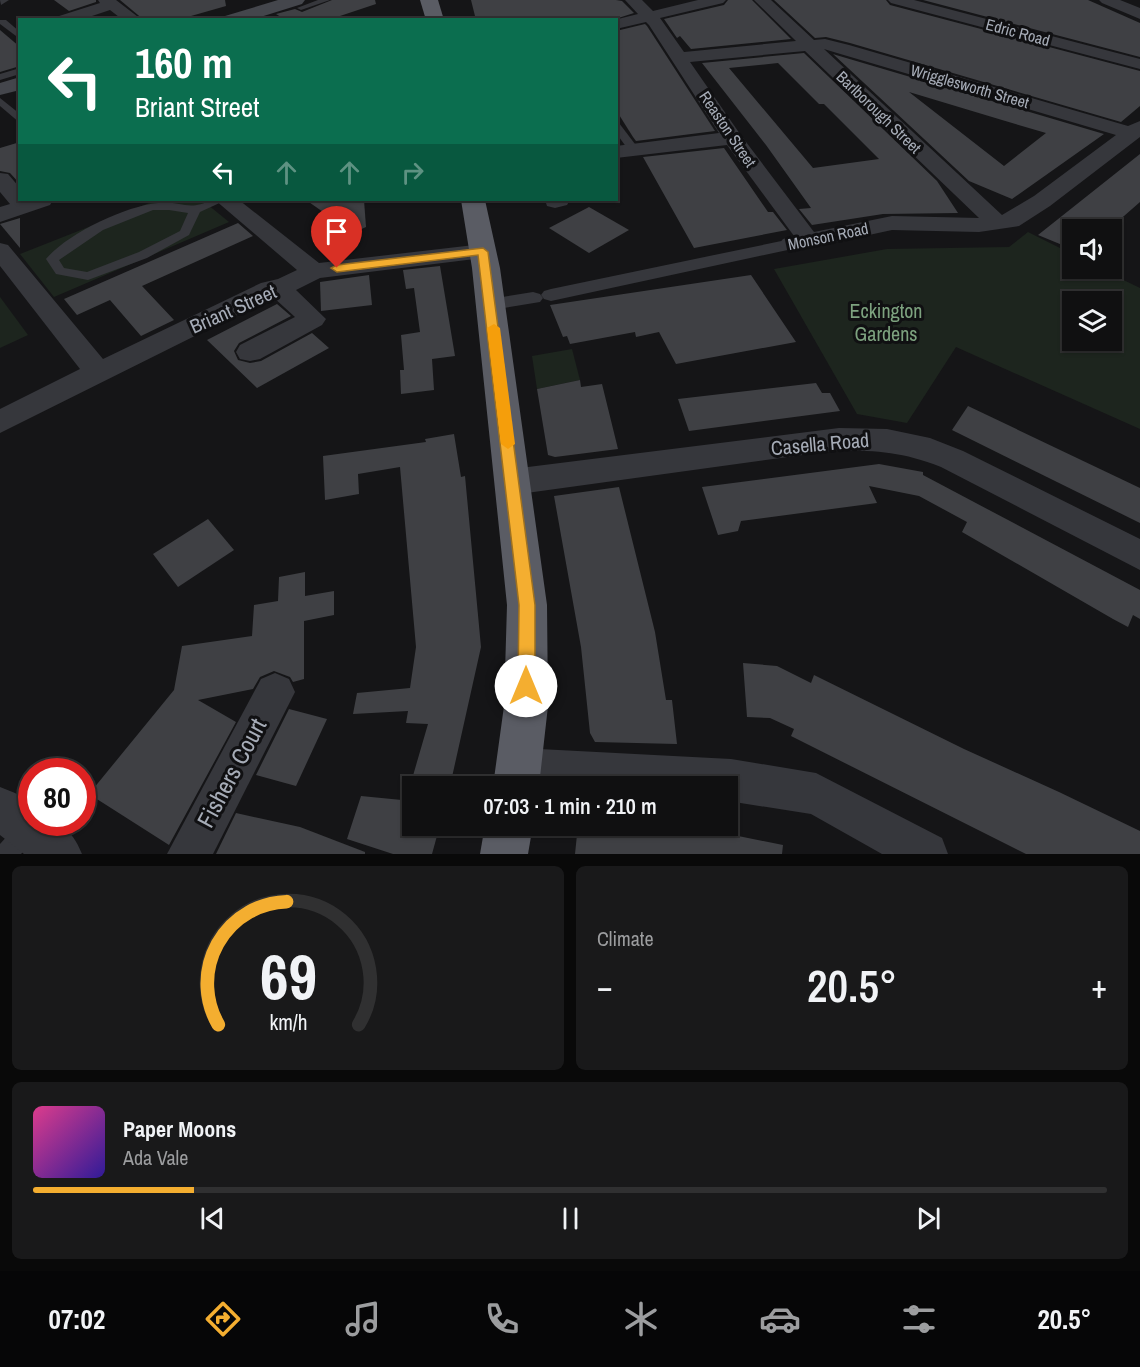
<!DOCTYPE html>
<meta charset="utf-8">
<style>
:root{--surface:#101011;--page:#19191a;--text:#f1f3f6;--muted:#9c9d9f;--line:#303031;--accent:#f4ae30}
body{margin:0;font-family:"Archivo Narrow",sans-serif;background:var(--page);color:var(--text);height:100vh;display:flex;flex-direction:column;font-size:22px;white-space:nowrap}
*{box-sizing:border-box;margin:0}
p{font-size:20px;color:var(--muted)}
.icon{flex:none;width:33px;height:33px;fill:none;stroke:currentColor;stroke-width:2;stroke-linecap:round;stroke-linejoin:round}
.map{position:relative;height:854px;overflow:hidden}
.sheet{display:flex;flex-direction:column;gap:12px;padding:12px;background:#090909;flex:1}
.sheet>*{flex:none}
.top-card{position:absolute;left:18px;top:18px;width:600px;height:183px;border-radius:0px;box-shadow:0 2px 4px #0004,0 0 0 2px var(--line);background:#0b6e4f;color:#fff;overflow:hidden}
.buttons{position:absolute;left:1062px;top:219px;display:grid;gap:12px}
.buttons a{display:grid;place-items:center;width:60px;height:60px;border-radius:0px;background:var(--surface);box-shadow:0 2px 4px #0004,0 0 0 2px var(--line);font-size:30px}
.speed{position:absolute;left:18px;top:758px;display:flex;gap:12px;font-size:30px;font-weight:700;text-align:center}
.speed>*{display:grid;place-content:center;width:78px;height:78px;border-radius:50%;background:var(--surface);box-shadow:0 2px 4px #0004,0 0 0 2px var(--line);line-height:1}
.speed .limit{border:9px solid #d22;background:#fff;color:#111}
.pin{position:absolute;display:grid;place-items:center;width:51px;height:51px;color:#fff;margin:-62px -26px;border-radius:50% 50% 50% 0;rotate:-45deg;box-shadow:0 0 6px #0007}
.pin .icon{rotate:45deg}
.me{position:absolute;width:66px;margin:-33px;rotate:0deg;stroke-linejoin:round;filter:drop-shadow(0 0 4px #0008)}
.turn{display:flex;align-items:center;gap:21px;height:126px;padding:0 18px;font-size:27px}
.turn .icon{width:78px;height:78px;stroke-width:2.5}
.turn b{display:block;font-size:42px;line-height:51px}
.lanes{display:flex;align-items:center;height:57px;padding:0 18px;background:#0003;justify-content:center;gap:30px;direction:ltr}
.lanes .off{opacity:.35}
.big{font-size:45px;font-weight:600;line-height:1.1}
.sheet .tile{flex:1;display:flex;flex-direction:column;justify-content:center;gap:9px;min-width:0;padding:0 21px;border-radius:9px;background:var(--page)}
.sheet .dial{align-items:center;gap:0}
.dial svg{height:156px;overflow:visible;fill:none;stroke:var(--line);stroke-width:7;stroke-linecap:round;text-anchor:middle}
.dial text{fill:var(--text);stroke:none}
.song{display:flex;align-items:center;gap:18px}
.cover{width:72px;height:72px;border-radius:9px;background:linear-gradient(135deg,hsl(330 70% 55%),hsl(250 70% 35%))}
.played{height:6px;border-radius:3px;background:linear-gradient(90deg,var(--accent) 15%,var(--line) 15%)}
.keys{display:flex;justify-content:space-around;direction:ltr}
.heat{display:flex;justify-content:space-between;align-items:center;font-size:33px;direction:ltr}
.sheet .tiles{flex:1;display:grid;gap:12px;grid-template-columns:1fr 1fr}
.tile:last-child{grid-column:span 2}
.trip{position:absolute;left:402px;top:776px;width:336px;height:60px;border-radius:0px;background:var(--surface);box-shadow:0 2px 4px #0004,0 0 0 2px var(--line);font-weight:600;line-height:60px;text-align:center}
.dock{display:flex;height:96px;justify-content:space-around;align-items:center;background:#060607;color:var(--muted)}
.dock .icon{width:42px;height:42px}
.dock .active{color:var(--accent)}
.dock b{font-size:27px;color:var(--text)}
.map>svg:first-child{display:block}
</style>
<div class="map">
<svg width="1140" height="854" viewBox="0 0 1140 854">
<rect width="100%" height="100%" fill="#151517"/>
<!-- green -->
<g fill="#1d251e" fill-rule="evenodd">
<path d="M157,200H202L229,222L54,297L20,254Z"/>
<path d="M1028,232L1072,254V268L1101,269L1140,288V429L956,347L907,423L857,414L774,269L887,249L1009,247ZM1072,302H1112V340H1072Z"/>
<path d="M0,297L28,335L0,348Z"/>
<path d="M572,349L580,380L537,389L532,356Z"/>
</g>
<!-- building -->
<g fill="#3f4044" fill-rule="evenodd">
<path d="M54,0H96V2L69,11Z"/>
<path d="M120,0H225L226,6L177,20H144Z"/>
<path d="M332,0H375L376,4L328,20H286L276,14L295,9L302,12Z"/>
<path d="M471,0H616L622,1L634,13L612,20H476Z"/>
<path d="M728,0H752L791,39L691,49L680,36L677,38L664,19L724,5Z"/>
<path d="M774,0H886L890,5L1140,71V106L1121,122L850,43L826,37L815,38Z"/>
<path d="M923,0H1088L1140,23V57Z"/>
<path d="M645,24L647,26L715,131L636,141L633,137L616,110V31Z"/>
<path d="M0,30L20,47V66L0,72Z"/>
<path d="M804,53L937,181L958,213L883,214L812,225L799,209L811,208L766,145L702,63ZM778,63L819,104H824L879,159L813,168L729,68Z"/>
<path d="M833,54L836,55L1104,134L1012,199L969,181ZM909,92L1002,120L1046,133L1004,166Z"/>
<path d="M20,142V184L10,173L0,171V148Z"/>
<path d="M724,148L768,212H773L787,230L694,248L643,157Z"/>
<path d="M1140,154V202L1108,230H1072V249L1038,235Z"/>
<path d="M306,200H364L366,227L353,233Z"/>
<path d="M589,207L629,230L589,253L549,228Z"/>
<path d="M20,218V248L0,224Z"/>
<path d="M238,223L253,236L142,286L174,320L141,336L110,300L77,315L64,299Z"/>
<path d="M440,266L455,356L432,359L434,390L401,394L400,370H404L401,335L420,332L414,288L406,289L403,270Z"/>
<path d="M369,275L372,305L321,311L320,282Z"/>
<path d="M751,275L796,342L676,364L659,332L636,337L635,332L570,344L567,336L563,337L550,305Z"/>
<path d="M277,304L291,316L239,343L234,351L238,360L250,363L261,361L312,333L329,348L257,388L207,340Z"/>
<path d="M580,380L581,387L602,384L618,449L555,457L548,455L537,389Z"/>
<path d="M816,383L822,393H830L840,411L689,431L678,399Z"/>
<path d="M968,406L1140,488V523L952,430Z"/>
<path d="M454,434L461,477L465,476L481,647L450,786H410L428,724L406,723L408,711L353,714L357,693L410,688L416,647L400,467L358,474L359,494L325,500L323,456L426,442L425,439Z"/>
<path d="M879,464L923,472V475L1140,590V619L1133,615L1128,627L1113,619L962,532L967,522L919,496L869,486L877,503L741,521L738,531L718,535L702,487Z"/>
<path d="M619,487L655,632L666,700H672L677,744L595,742L590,733L581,647L554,496Z"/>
<path d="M208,519L234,550L178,587L153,554Z"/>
<path d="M305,572V596L334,591V615L304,621V679L293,682L290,677L274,671L260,677L253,689L198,700L236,722L169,845L89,794L174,690L182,646L252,636L254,605L278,601L279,577Z"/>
<path d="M743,663L777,666L811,683L814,675L964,749L1059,792L1140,831V854H1026L791,736L794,729L770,718L747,717Z"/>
<path d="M289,709L327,719L296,786L256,775Z"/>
<path d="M361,796L412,801V825H440L432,854H393L347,839Z"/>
<path d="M236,813L300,827L365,852V854H216Z"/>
<path d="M578,825H645L689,831V826L783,845L782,854H575Z"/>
</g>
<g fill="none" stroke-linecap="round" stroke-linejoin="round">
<!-- service -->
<g fill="#36373c" fill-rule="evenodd">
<path d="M318,0H330L301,10L297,8Z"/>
<path d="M0,20H6L20,32V39L0,24Z"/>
<path d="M20,68V74L0,80V74Z"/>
<path d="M0,98L20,114V123L0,106Z"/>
<path d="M616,122L619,123L638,148V152H630L616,133Z"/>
<path d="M212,200H226L200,212L189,235L147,258L88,280L56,274L46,259C67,234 125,206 158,203C181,200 187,212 212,200ZM153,210H169L188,213L180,231L139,252L87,272L64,268L59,260L103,230Z"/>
<path d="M27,820L35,823L38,831L35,839L21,854H0V844L19,823Z"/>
</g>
<!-- pedestrian -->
<g fill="#36373c" fill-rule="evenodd">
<path d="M791,239L797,240L800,244L797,248L551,301L544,299L541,295L544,291L551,289Z"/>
<path d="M533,292L540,294L543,298L540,302L491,310L484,308L481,304L484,300Z"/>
</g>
<!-- minor -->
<g fill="#36373c" fill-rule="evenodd">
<path d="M0,0H9L1,5Z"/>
<path d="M98,0H116L142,20H123L110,10L80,20H54L56,17L100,3Z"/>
<path d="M625,0H642L653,11L698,0H726L723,3L660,18L684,52L796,41L754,0H771L814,40L825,39L849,45L1128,126L1140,121V137L1050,206L1019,226L979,232L892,230L809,248L791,251L783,249L779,244L783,239L794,236L727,145L616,158V146L719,133L649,25L646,22L616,29V20H614L638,14ZM824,49L837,53L1116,135L1034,196L1002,215ZM805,51L979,218L892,216L814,232L740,134L690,62Z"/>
<path d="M888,0H914L1140,59V69L891,3Z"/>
<path d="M1099,0H1120L1140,8V19L1102,3Z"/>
<path d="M0,173L8,174L20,188V200H53L50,205L0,222V207L10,204L0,192Z"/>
<path d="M215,200H239L319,263L483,244L491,246L495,251L491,256L483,258L320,278L296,290L326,319L322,325L260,359L250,361L240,359L236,352L240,345L295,317L273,297L0,433V409L80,369L0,266V243L8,245L103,359L261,283L278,279L297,270Z"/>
<path d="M545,200H570L567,205L555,208L547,206Z"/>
<path d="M839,428L887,429L930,438L963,451L1140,539V570L941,467C903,452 879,451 839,450L512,495L501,491L496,482L501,473L512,469Z"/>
<path d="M275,673L289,679L295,692L213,854H167L261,679Z"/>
<path d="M520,748L731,759L816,773L942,838L948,854H882L811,814L728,801V786H511L505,784L499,769L505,754Z"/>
<path d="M0,787L15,793L32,805V822C59,822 71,827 82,854H24L0,835Z"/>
</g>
<!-- secondary -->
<g fill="#44464c" fill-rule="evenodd">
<path d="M278,0H305L302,4L251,20H222L225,16Z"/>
<path d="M20,77V90L0,95V83Z"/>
</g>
<!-- trunk -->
<g fill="#5a5c64" fill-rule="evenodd">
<path d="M420,0H438L444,20H426Z"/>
<path d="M461,200H485L500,268L547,605L548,706L539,786H493L504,706L507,605L472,268Z"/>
<path d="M485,825H533L528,854H480Z"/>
</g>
</g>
<!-- route -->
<path fill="#f4ae30" stroke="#9f711f" stroke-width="1.5" d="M483,248L488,252L535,605V686L533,692L526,695L520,692L518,686L519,605L478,255L337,272L331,268L337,265Z"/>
<!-- slow -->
<path fill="#f59e0b" d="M494,324L500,328L515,444L508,449L501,444L487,328Z"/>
<g text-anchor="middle" stroke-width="6" stroke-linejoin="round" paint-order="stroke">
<!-- far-street labels -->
<g font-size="16" fill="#a6acb7" stroke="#101012">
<text transform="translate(1018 32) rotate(15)" y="6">Edric Road</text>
<text transform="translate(970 86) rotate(16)" y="6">Wrigglesworth Street</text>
<text transform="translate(879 112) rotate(44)" y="6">Barlborough Street</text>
<text transform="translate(728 129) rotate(56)" y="6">Reaston Street</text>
<text transform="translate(828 236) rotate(-12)" y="6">Monson Road</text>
</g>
<!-- street labels -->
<g font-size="20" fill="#a6acb7" stroke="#101012">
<text transform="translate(233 309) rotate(-24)" y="7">Briant Street</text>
<text transform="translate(820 444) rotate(-5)" y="7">Casella Road</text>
</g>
<!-- park labels -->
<g font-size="20" fill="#7da27f" stroke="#101012">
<text x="886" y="318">Eckington<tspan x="886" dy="23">Gardens</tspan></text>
</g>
<!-- near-street labels -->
<g font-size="24" fill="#a6acb7" stroke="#101012">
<text transform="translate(232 773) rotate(-62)" y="8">Fishers Court</text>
</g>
</g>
</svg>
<div class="buttons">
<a><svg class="icon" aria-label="sound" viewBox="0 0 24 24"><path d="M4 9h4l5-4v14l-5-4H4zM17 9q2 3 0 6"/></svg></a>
<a><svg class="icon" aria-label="layers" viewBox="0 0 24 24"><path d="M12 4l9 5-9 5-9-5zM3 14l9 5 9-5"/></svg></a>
</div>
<div class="speed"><div class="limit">80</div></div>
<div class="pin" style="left:337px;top:268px;background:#d93025"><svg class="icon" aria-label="arrive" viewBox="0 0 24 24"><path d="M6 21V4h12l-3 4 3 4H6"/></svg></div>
<svg class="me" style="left:526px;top:686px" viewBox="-20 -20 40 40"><circle r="19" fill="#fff"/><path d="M0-13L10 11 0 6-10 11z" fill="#f4ae30"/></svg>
<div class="trip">07:03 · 1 min · 210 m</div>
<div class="top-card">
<div class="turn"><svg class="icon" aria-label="left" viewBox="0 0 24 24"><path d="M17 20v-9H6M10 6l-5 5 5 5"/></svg><div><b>160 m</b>Briant Street</div></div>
<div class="lanes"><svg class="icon" aria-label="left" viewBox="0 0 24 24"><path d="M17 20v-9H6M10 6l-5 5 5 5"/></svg><svg class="icon off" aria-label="ahead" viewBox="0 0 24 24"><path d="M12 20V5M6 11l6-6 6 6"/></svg><svg class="icon off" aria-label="ahead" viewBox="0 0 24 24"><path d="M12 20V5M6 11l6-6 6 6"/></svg><svg class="icon off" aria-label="right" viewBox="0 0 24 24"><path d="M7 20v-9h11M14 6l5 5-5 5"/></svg></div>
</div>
</div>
<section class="sheet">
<div class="tiles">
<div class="tile dial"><svg viewBox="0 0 100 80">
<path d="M14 69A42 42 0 1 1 86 69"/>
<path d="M14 69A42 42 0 0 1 49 6" stroke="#f4ae30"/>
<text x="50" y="56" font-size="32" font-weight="700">69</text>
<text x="50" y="72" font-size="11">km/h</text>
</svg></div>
<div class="tile"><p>Climate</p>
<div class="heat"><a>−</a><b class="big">20.5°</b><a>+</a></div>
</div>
<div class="tile">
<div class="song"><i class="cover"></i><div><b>Paper Moons</b><p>Ada Vale</p></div></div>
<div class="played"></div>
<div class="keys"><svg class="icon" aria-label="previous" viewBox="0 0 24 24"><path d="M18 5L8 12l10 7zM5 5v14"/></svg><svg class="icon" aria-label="pause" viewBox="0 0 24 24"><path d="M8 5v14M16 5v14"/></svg><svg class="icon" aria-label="next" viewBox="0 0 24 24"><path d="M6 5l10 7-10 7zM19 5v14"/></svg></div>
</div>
</div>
</section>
<nav class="dock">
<b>07:02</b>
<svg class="icon active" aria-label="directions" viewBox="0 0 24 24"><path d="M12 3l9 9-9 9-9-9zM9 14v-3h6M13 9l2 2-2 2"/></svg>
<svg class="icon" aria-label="music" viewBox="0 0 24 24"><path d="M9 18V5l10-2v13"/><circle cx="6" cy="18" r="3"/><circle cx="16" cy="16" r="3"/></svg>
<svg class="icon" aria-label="phone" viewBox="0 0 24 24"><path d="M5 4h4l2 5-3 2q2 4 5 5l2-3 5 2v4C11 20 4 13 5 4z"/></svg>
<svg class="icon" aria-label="climate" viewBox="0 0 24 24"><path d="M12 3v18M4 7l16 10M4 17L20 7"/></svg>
<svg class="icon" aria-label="car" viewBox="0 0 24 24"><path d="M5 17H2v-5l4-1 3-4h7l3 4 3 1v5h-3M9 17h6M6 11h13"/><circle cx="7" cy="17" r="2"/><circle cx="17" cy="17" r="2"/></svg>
<svg class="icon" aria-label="filters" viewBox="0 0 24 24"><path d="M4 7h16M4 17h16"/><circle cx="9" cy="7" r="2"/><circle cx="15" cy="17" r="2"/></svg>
<b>20.5°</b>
</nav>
